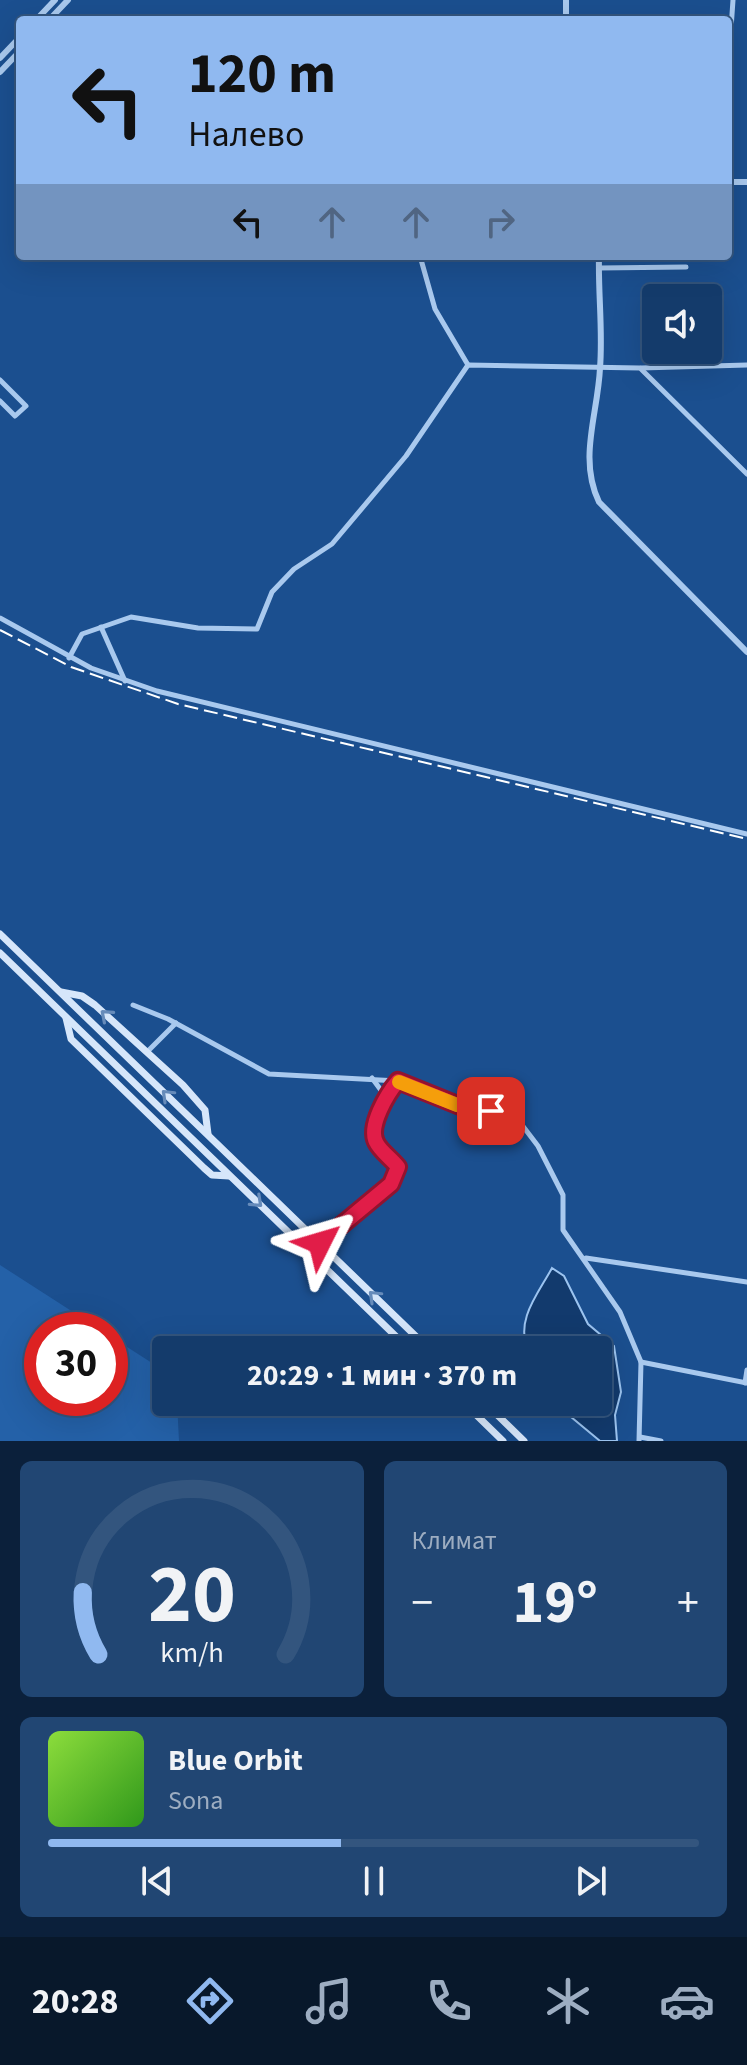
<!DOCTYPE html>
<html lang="ru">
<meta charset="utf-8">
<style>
:root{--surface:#143b6b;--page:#214673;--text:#f1f3f6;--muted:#9dadc1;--line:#33557e;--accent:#90b9f0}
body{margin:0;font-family:"Source Sans 3",sans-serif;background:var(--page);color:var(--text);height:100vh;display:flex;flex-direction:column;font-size:30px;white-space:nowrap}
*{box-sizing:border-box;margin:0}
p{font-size:26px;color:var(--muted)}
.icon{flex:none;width:44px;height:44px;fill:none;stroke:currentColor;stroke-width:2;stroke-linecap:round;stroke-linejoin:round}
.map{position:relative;height:1441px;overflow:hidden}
.side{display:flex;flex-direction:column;gap:20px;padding:20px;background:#0b203b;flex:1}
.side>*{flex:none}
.guide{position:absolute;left:16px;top:16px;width:716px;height:244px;border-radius:8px;box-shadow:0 8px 32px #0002,0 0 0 2px var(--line);background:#90b9f0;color:#111;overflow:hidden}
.tools{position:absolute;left:642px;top:284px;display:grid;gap:16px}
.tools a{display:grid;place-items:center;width:80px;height:80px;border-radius:8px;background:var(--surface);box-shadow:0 8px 32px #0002,0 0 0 2px var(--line);font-size:40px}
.speed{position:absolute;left:24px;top:1312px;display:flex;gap:16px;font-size:40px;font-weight:700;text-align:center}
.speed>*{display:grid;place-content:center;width:104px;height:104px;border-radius:50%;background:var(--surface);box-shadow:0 8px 32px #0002,0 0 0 2px var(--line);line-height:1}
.speed .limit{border:12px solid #d22;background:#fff;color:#111}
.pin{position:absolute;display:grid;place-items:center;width:68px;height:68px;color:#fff;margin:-34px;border-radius:16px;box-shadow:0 4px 12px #0006}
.me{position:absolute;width:88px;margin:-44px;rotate:50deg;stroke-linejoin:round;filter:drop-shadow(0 0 6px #0008)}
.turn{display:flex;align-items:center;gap:28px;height:168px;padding:0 40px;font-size:36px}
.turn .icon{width:104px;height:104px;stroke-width:2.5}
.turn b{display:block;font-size:56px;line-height:68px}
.lanes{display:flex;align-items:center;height:76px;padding:0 40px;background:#0003;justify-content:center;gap:40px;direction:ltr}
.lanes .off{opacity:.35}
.big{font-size:60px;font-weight:700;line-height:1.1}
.side .card{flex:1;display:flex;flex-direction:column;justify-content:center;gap:12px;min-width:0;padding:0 28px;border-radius:12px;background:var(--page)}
.side .dial{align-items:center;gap:0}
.dial svg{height:208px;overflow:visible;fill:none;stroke:var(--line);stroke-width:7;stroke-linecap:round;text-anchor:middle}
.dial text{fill:var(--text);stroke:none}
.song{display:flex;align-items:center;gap:24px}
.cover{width:96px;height:96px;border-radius:12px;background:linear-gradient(135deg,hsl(90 70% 55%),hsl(110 70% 35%))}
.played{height:8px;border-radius:4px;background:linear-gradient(90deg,var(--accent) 45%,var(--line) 45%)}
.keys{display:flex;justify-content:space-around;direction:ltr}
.heat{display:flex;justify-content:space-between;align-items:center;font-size:44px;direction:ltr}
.side .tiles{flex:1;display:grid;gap:20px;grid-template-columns:1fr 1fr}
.card:last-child{grid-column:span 2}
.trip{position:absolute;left:152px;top:1336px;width:460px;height:80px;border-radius:8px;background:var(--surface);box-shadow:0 8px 32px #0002,0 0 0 2px var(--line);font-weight:700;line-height:80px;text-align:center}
.menu{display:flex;height:128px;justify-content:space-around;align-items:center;background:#08182b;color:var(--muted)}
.menu .icon{width:56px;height:56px}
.menu .active{color:var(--accent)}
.menu b{font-size:36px;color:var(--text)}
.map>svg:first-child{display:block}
</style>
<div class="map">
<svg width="747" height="1441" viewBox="0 0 747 1441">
<rect width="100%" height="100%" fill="#1b4f8f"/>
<!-- green -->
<path fill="#2461a8" d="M0,1265L101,1330H42V1398H110V1336L166,1372V1402H177L179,1441H0Z"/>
<!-- water -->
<path fill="#123a6d" stroke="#9cc4f0" stroke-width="2" d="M552,1268L564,1276L588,1324L614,1346L621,1392L615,1415L617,1441H600L553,1402H598V1350H528C515,1320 538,1294 552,1268Z"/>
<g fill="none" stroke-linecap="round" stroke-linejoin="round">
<!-- minor -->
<g stroke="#a9c9ee" stroke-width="5">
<path d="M451,20H500"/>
<path d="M728,72L733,0"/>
<path d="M420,256L435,309L468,365"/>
<path d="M599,268L686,267"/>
<path d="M641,368L747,365"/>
<path d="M0,380L26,406L15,416L0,401"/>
<path d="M0,618L91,668L157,691L747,834"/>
<path d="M101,627L125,681"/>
<path d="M69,658L82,634L131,617L198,628L257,629L272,592L294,569L332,544L406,456L468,365L640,368L747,474"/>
<path d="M133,1005L168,1019L269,1074L398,1081L460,1106L507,1114L522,1125L538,1146L563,1195V1230L620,1312L641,1362L639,1441"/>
<path d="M148,1051L176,1023"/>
<path d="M384,1100L398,1081"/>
<path d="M320,1243L391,1184L398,1167L376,1145L374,1134L383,1093L372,1078"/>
<path d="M586,1258L747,1282"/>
<path d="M641,1362L747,1383"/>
<path d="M745,1383L747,1370"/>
<path d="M640,1437L661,1441"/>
</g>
<!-- tertiary -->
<g stroke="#a9c9ee" stroke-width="6">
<path d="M36,20L55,0"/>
<path d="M49,20L68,0"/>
<path d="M566,20V0"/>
<path d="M0,58L20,37"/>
<path d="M0,72L20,51"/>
<path d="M728,182H747"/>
<path d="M599,256C598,293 603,331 600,368C598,414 578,458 599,502L747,652"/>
</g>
<!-- secondary -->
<g stroke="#d6e6fa" stroke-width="7">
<path d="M0,934L430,1350"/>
<path d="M0,953L410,1350"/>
<path d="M61,992L82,996L95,1005L183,1085L205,1110L208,1134"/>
<path d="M66,1018L71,1039L204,1168L212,1175L229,1176"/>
<path d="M463,1402L503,1441"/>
<path d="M484,1402L524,1441"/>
</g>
<!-- rail -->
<path stroke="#fff" stroke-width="2" stroke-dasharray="14 6" stroke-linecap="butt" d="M0,630L71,667L178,704L747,839"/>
</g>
<!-- one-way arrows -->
<defs><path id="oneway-chevron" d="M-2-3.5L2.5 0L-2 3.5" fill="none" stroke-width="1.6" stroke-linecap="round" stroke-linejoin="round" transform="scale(2)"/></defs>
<g stroke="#668bba">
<use href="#oneway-chevron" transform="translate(106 1015) rotate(-139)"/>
<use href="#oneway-chevron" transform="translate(167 1095) rotate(-136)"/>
<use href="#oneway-chevron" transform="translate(257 1202) rotate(43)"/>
<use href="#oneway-chevron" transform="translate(374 1296) rotate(-136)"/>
</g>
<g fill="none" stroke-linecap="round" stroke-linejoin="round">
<!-- route casing -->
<g stroke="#92132f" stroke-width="20">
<path id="route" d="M320,1243L391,1184L398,1167C392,1159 380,1151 376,1142C368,1126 387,1094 398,1081L460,1106L491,1111"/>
</g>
<!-- route -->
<use href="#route" stroke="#e11d48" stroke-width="14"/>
<!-- slow -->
<path stroke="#f59e0b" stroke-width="14" d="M399,1082L457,1105"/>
</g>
</svg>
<div class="tools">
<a><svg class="icon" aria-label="sound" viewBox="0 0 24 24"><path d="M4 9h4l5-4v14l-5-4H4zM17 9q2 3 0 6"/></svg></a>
</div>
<div class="speed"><div class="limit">30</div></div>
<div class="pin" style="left:491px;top:1111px;background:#d93025"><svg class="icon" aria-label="arrive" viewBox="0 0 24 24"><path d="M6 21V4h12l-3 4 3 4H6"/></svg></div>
<svg class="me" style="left:320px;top:1243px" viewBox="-20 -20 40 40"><path d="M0-17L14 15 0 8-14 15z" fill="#e11d48" stroke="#fff" stroke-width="4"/></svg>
<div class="trip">20:29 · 1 мин · 370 m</div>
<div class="guide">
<div class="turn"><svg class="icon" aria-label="left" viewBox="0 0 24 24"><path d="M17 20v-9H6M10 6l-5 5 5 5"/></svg><div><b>120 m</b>Налево</div></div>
<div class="lanes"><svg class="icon" aria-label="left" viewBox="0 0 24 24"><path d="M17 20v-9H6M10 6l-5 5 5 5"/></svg><svg class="icon off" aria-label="ahead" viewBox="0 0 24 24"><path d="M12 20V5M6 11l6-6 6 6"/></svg><svg class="icon off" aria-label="ahead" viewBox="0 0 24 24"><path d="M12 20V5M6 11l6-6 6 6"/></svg><svg class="icon off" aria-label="right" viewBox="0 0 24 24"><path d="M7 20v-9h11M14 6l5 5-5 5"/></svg></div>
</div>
</div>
<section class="side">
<div class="tiles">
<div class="card dial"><svg viewBox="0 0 100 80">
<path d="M14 69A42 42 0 1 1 86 69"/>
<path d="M14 69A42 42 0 0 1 8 45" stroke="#90b9f0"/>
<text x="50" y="56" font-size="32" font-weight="700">20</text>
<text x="50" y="72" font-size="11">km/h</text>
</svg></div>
<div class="card"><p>Климат</p>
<div class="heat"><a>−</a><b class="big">19°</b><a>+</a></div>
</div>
<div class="card">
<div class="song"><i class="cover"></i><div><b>Blue Orbit</b><p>Sona</p></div></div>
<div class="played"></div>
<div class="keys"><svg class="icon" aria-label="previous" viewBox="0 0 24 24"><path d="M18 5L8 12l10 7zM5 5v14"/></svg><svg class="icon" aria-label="pause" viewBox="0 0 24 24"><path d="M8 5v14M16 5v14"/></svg><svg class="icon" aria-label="next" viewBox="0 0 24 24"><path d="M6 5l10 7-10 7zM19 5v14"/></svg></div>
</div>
</div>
</section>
<nav class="menu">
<b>20:28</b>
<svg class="icon active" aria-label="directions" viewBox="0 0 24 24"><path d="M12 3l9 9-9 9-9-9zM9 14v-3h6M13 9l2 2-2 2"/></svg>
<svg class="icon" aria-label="music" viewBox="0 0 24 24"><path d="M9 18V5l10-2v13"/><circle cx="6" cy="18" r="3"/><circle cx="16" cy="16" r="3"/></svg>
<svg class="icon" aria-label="phone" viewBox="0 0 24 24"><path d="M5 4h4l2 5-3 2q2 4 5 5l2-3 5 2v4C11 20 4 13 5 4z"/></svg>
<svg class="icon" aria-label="climate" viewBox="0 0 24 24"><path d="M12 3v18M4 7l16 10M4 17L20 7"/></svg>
<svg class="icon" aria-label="car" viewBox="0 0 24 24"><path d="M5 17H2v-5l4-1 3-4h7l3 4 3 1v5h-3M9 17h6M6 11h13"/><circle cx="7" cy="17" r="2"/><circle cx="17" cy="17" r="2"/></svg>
</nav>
